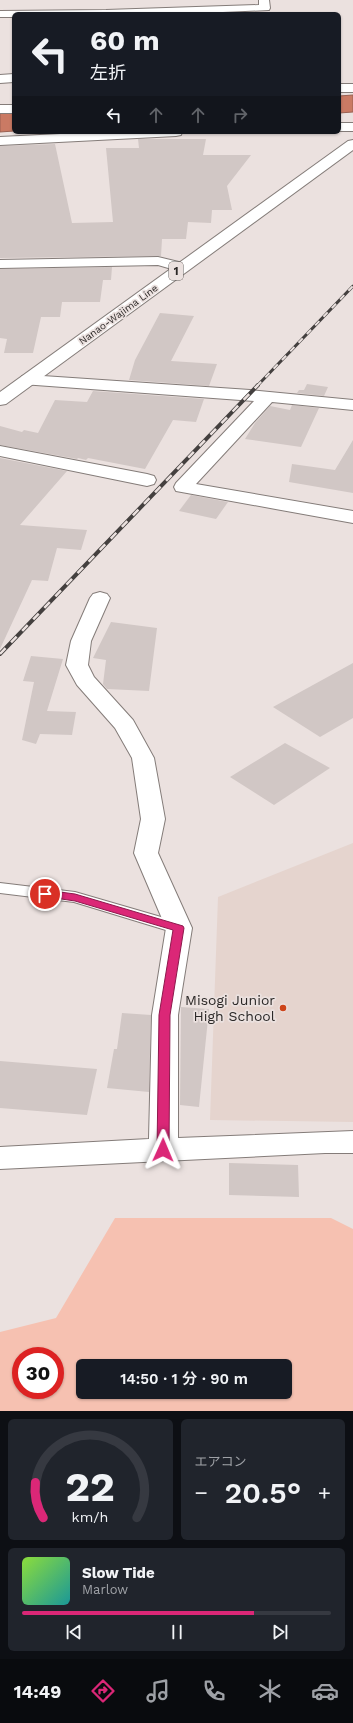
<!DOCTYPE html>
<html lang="ja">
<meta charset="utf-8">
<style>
:root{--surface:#171b24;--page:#20242c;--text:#f1f3f6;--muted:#9ea1a6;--line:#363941;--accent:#db2777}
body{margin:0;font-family:"Work Sans","Noto Sans JP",sans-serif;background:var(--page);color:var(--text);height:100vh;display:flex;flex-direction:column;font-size:15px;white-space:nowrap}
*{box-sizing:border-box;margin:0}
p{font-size:13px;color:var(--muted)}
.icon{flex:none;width:22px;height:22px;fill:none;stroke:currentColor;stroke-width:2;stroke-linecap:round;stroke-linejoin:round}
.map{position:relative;height:1411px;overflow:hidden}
.drawer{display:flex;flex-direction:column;gap:8px;padding:8px;background:#0d0f14;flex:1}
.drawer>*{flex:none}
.top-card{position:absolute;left:12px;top:12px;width:329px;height:122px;border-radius:6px;box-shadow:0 1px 3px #0004;background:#171b24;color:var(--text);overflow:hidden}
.speed{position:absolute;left:12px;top:1347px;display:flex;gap:8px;font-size:20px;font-weight:700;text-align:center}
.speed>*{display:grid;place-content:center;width:52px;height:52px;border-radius:50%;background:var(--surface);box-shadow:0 1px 3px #0004;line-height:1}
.speed .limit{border:6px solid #d22;background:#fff;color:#111}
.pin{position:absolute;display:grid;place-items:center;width:34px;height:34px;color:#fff;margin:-17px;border:2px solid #fff;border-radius:50%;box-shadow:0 1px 4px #0007}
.me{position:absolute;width:44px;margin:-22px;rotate:1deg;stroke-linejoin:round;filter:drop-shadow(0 0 3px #0008)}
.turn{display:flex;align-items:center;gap:14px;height:84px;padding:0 12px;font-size:18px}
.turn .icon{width:52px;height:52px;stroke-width:2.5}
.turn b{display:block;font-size:28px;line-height:34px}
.lanes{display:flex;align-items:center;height:38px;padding:0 12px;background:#0003;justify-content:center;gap:20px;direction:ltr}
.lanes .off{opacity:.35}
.big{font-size:30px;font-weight:600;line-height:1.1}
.drawer .tile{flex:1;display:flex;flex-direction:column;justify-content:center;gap:6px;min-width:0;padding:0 14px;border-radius:6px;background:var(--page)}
.drawer .dial{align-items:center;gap:0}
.dial svg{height:104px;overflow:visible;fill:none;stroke:var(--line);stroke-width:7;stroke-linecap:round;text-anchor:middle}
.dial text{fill:var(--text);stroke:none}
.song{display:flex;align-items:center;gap:12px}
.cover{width:48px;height:48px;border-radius:6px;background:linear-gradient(135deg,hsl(90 70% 55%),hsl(180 70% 35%))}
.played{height:4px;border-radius:2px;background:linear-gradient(90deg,var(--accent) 75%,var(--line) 75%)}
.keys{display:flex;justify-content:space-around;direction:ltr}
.heat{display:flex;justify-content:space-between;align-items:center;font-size:22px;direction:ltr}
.drawer .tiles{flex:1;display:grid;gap:8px;grid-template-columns:1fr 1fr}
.tile:last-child{grid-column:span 2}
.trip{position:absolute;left:76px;top:1359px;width:216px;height:40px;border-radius:6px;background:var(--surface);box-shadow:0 1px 3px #0004;font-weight:600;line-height:40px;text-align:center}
.dock{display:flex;height:64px;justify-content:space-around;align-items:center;background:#090b0e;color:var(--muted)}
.dock .icon{width:28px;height:28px}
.dock .current{color:var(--accent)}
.dock b{font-size:18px;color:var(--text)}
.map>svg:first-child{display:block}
</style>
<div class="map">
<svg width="353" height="1411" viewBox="0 0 353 1411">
<rect width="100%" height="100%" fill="#ebe1df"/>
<!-- built -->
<path fill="#e5d4ce" d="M353,843V1122L210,1120L218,897Z"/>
<!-- green -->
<path fill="#f6c1b1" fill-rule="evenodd" d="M115,1218H331L353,1229V1411H0V1332L56,1318ZM21,1356H55V1390H21ZM83,1366H285V1392H83Z"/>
<!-- water -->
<g fill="#ca7a64" stroke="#9a6152">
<path d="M353,95V112L339,113V96Z"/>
<path d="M14,112V131L0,132V113Z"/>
</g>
<!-- building -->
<g fill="#d1c7c5">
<path d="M138,139H206L203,155H251L227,186L232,210H212L211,223L188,222L186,239H162L161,256L0,258V146L55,144L72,223L113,222L106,148H139Z"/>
<path d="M112,267L111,280H103L100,302H62L60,317H41L33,353H4L7,339L0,338V269Z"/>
<path d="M160,313L194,316L171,361L217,364L209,386L129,380L135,360Z"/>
<path d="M307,384L328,387L324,396L297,393L299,390H304Z"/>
<path d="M93,391L204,399L196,422L173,420L145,469L88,458L86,460L78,458L77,459L0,445V426L22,432L24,430L38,433L55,400L87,402Z"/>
<path d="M292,405L319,408L301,447L245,439L255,423L270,406L290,410Z"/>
<path d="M353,440V493L289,482L292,464L335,470Z"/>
<path d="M0,458L67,471L20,525L87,530L81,550L57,548L48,581L32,580L0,649Z"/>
<path d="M191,495L228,502L216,519L179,511Z"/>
<path d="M111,622L157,628L149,691L107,689L103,684L106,660L93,658Z"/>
<path d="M31,656L63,659L47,711L76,712L72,735L40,734L36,744L22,740L34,682L23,681Z"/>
<path d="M353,663V718L320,737L273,707Z"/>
<path d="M285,743L330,768L274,805L230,777Z"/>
<path d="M181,1007L209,1009L199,1107L180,1105Z"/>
<path d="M122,1013L151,1015L149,1092L107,1088L114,1049H117Z"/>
<path d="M0,1061L97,1069L87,1115L0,1108Z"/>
<path d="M229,1163L298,1165L299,1197L229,1195Z"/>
</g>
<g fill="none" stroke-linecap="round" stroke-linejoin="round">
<!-- lane casing -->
<g stroke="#847c79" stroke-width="2">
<path id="lane" d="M0,883L75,892L185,924L187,928L185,932L179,934L74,902L0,893Z"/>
</g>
<!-- street casing -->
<g stroke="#847c79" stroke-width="2">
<g id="street">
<path d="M259,0H269L270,8L269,10L179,14H14V17H0V11L106,10L259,5Z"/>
<path d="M14,74V82L0,83V75Z"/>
<rect x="339" y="123" width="14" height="8"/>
<path d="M100,132H182L181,135L176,136L0,145V137Z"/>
<path d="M158,257L187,264L190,267L187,270L182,272L158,265L0,268V260Z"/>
<path d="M28,375L250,390L353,400V410L272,402L196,484L353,511V523L176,491L174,487L176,483L254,401L22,384L20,380L22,376Z"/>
<path d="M0,446L147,474L154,476L156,480L154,484L147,486L0,456Z"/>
<path d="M100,592L107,594L110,598L91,641L88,665L94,677L133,720L154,758L165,819L158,853L192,928L178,1015V1138L353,1131V1153H325L0,1169V1147L149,1139L152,1015L166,928L134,853L141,819L132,758L115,728L77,685L66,665L71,641L90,598L93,594Z"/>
</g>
</g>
<!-- secondary casing -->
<g stroke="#847c79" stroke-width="2">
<g id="secondary">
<rect x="339" y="84" width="14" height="8"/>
<rect x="0" y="105" width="14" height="8"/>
</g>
</g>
<!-- primary casing -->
<g stroke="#847c79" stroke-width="2">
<path id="primary" d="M353,140V150L6,404L0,405V392L348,141Z"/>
</g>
<!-- lane -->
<use href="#lane" fill="#fff" fill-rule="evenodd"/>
<!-- street -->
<use href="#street" fill="#fff" fill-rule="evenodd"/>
<!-- secondary -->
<use href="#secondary" fill="#fff" fill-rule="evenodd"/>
<!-- primary -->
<use href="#primary" fill="#fff" fill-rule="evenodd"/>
<!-- rail-far1 casing -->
<g stroke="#44403f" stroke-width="3">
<path id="rail-far1" d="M257,386L353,286"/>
</g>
<!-- rail casing -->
<g stroke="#44403f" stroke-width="4">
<path id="rail" d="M0,654L258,385"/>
</g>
<!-- rail-far1 -->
<use href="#rail-far1" stroke="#ebe1df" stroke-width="2" stroke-dasharray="6" stroke-linecap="butt"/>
<!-- rail -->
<use href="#rail" stroke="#ebe1df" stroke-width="2.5" stroke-dasharray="8" stroke-linecap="butt"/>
</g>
<!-- route -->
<path fill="#db2777" stroke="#8e194d" d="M45,890L75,894L183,926L184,928L170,1015L169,1150L167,1154L163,1155L159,1154L157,1150L159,1015L173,930L75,901L41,896L40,894Z"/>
<!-- markers -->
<circle fill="#cd441a" stroke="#ebe1df" stroke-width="1.5" cx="283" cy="1008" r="4"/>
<g text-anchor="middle" stroke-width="3.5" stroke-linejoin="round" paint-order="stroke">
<!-- far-street labels -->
<g font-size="10" fill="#2b2827" stroke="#ebe1df">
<text transform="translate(118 314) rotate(-36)" y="4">Nanao-Wajima Line</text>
</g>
<!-- shield labels -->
<rect fill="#ebe1df" stroke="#65605e" stroke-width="1" x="169" y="262" width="14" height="18" rx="3"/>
<g font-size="11" font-weight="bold" fill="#2b2827">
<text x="176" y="275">1</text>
</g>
<!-- near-poi labels -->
<g font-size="14" fill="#2b2827" stroke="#ebe1df" text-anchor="end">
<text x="275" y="1005">Misogi Junior<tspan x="275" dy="16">High School</tspan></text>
</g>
</g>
</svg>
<div class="speed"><div class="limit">30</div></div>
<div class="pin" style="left:45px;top:894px;background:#d93025"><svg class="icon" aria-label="arrive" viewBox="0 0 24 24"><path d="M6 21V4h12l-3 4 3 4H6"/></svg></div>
<svg class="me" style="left:163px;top:1150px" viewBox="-20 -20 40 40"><path d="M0-17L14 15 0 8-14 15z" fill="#db2777" stroke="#fff" stroke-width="4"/></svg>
<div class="trip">14:50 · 1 分 · 90 m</div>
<div class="top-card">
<div class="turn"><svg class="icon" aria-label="left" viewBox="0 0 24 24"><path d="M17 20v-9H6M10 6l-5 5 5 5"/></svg><div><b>60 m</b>左折</div></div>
<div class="lanes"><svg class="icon" aria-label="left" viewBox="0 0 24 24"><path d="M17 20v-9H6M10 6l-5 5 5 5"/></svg><svg class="icon off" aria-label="ahead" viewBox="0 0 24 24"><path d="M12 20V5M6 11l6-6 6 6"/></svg><svg class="icon off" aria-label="ahead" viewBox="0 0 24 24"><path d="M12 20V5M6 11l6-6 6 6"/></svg><svg class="icon off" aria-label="right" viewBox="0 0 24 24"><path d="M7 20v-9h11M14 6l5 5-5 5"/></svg></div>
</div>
</div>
<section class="drawer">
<div class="tiles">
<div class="tile dial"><svg viewBox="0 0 100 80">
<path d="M14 69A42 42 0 1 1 86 69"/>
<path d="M14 69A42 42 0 0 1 8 42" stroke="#db2777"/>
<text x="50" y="56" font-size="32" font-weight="700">22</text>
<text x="50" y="72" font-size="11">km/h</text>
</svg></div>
<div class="tile"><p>エアコン</p>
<div class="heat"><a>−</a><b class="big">20.5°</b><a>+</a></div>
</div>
<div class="tile">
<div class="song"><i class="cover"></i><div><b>Slow Tide</b><p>Marlow</p></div></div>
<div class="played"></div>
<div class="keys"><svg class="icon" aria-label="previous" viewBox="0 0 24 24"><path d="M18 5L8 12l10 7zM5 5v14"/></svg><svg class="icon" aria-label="pause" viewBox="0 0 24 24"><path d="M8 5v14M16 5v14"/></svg><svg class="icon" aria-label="next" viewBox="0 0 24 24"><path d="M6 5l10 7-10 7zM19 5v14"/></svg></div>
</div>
</div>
</section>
<nav class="dock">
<b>14:49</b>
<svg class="icon current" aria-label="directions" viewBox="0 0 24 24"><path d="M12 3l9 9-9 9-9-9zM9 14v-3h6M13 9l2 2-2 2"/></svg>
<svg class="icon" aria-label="music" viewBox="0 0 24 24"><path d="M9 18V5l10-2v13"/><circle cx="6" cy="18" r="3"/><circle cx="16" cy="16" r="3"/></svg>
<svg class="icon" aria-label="phone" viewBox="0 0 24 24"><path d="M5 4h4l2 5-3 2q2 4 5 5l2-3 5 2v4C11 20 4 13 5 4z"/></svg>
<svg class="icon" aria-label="climate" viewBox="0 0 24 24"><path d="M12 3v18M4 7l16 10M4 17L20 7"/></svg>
<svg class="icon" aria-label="car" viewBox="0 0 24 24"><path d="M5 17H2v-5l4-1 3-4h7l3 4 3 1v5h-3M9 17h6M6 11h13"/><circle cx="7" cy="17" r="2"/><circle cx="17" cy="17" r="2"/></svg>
</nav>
